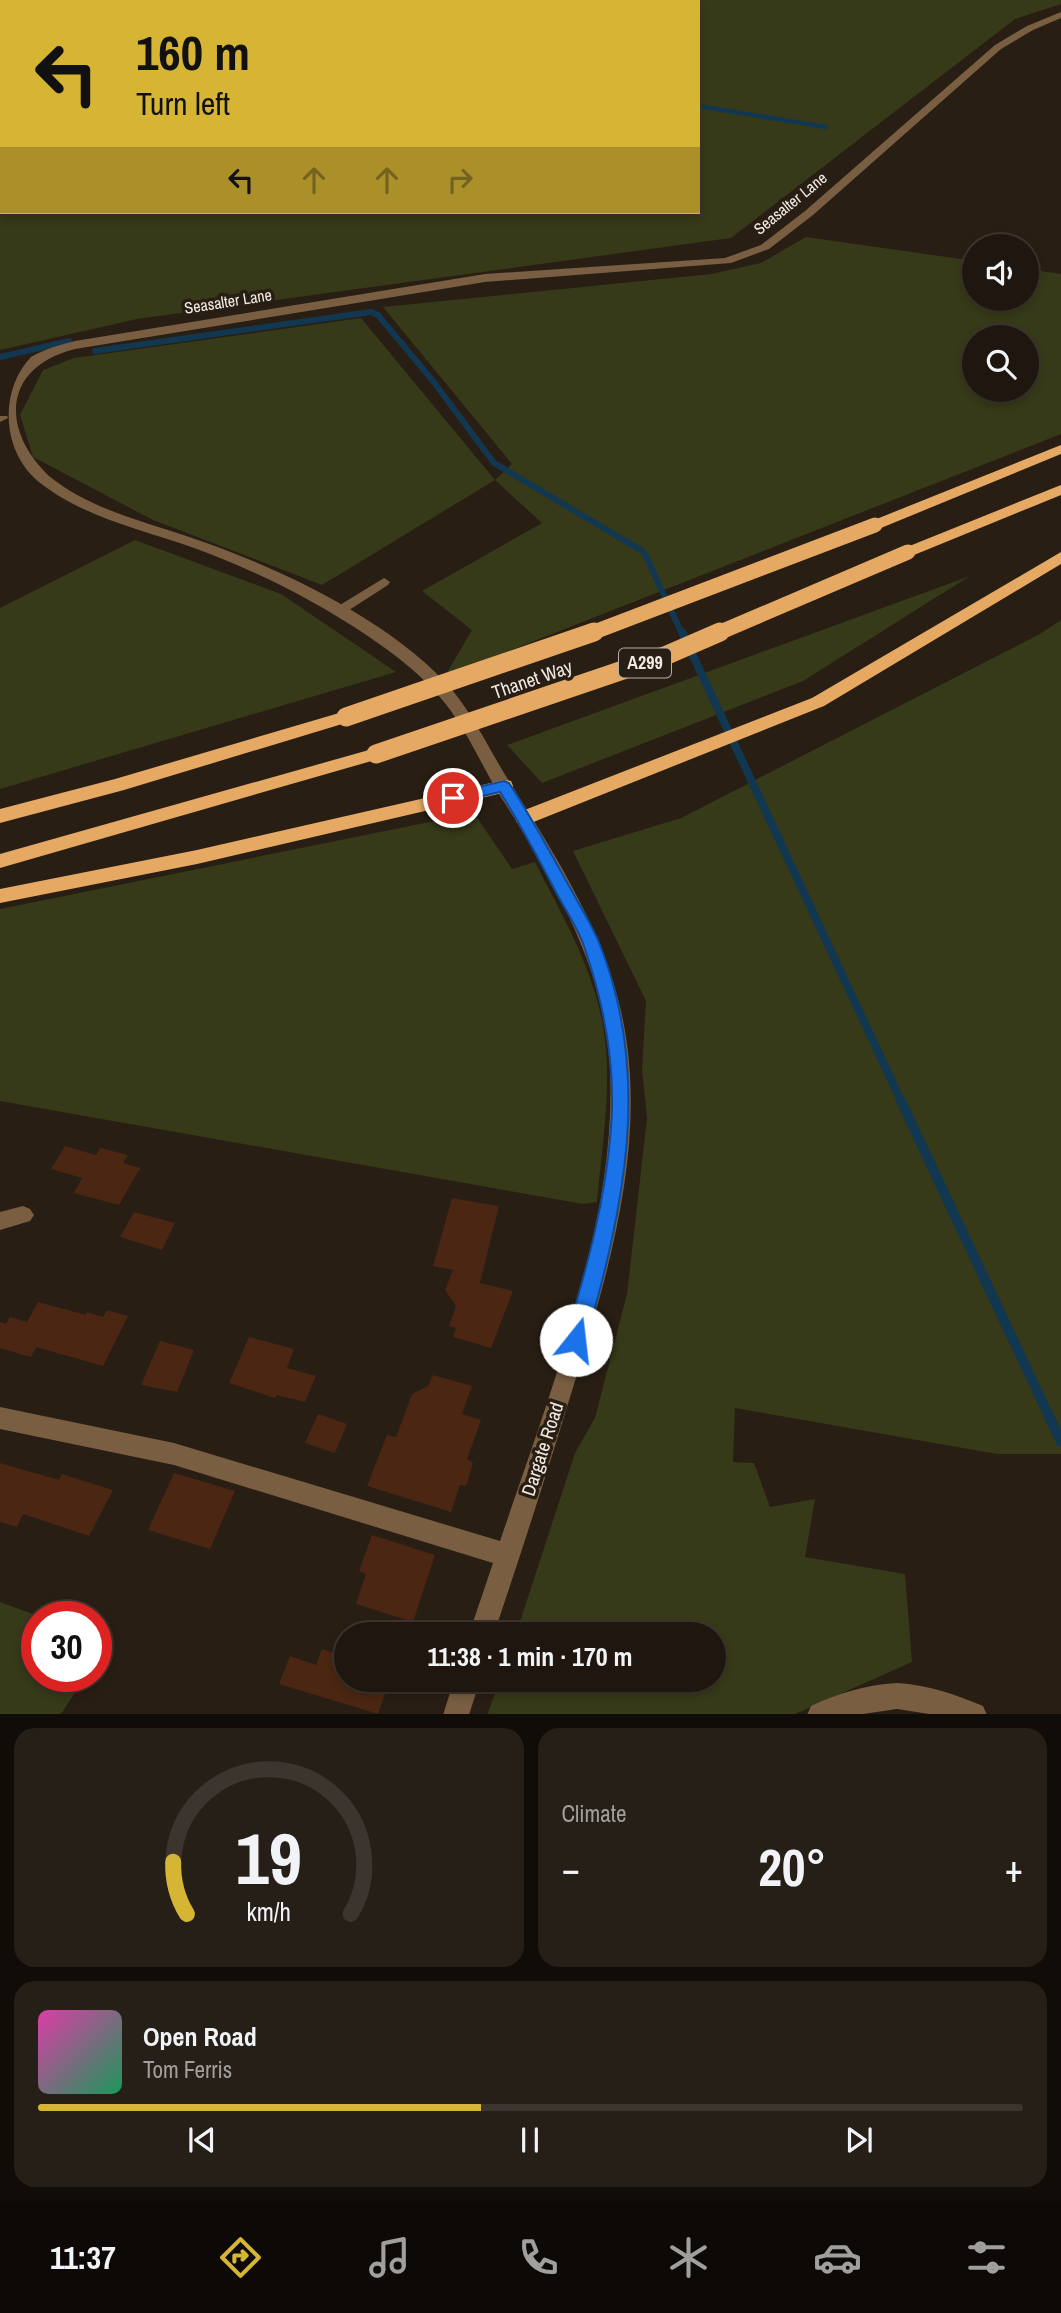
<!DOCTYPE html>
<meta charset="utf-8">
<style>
:root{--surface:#1e160f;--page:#261f18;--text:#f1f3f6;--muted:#a19f9e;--line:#3c352f;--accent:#d6b534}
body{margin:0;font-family:"Archivo Narrow",sans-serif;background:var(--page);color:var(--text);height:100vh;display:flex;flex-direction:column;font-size:26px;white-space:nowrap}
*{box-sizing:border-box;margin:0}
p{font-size:23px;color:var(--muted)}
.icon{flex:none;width:38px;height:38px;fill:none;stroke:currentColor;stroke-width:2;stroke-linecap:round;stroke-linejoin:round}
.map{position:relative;height:1714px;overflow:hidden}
.side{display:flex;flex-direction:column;gap:14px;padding:14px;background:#100c08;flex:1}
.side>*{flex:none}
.guide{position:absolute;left:0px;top:0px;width:700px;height:214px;box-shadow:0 4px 10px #0003,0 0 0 2px var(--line);background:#d6b534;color:#111;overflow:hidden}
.controls{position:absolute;left:962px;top:234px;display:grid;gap:14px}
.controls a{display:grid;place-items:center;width:77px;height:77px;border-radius:50%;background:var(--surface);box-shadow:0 4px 10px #0003,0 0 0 2px var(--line);font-size:35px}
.speed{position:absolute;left:21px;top:1601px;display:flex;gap:14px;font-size:35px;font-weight:700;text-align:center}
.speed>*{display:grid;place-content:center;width:91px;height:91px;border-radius:50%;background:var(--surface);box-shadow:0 4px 10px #0003,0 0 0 2px var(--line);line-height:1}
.speed .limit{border:10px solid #d22;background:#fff;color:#111}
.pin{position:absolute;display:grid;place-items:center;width:60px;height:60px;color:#fff;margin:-30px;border:4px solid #fff;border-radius:50%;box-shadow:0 2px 7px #0007}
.me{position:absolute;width:77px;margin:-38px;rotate:16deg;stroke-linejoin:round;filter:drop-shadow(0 0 5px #0008)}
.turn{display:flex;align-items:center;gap:24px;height:147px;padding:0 21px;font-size:32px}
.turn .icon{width:91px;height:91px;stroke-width:2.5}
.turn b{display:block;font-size:49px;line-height:60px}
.lanes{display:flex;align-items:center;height:66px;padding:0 21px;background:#0003;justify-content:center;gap:35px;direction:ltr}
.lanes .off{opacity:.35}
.big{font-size:52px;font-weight:800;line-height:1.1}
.side .widget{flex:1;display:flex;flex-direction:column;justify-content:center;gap:10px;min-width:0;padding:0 24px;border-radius:21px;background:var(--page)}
.side .dial{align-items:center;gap:0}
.dial svg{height:182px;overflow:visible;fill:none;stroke:var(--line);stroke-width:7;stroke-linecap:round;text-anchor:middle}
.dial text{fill:var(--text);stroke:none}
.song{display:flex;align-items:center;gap:21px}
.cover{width:84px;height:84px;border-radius:10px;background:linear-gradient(135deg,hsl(320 70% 55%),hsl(150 70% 35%))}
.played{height:7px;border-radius:4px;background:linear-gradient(90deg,var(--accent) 45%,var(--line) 45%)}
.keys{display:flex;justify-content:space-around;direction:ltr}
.heat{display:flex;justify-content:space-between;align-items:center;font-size:38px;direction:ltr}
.side .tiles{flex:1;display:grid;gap:14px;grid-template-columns:1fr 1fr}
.widget:last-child{grid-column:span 2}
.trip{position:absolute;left:334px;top:1622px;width:392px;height:70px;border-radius:35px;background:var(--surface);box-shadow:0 4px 10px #0003,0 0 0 2px var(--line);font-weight:800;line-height:70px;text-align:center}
.tab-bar{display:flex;height:112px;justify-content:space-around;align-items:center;background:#0c0906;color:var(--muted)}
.tab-bar .icon{width:49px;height:49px}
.tab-bar .on{color:var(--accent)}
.tab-bar b{font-size:32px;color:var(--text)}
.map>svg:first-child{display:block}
</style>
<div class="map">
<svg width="1061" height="1715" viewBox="0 0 1061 1715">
<rect width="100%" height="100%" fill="#281e14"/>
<!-- green -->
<g fill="#363a18" fill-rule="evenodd">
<path d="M0,0H1061V4L1015,19L731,238L137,319L0,350ZM2,2H698V212H2Z"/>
<path d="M806,237L975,261V299H1027V269L1061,274V434L445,676L472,630L422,591L542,523L495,480L322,585L153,520L33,457L20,415L43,370L74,358L361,318L495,480L512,464L383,307L711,274L761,263ZM975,338H1027V390H975Z"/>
<path d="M135,540L281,594L396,672L0,789V608Z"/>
<path d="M970,576L803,681L542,783L507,745Z"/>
<path d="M1061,620V1454H997L735,1408L733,1462L754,1463L770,1507L815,1499L805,1557L905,1574L912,1662L795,1714L487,1715L500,1680H714V1634H516L575,1453L595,1418L627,1294L647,1118L642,1069L646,1001L573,851L681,818L1040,634Z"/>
<path d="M474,813L512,869L535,862C561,913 591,964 602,1020C614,1079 602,1143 597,1202L583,1204L0,1101V909Z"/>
<path d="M0,1602L41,1617H37V1676L85,1677L61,1714H0Z"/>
</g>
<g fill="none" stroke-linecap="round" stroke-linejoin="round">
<!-- stream-far3 -->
<path stroke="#123750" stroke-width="4.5" d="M698,106L826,127"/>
<!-- stream-far2 -->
<g stroke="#123750" stroke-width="6">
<path d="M95,351L371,312L378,315L433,381L494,463L644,552L682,634"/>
<path d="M0,357L69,341"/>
</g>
<!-- stream-far1 -->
<path stroke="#123750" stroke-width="8" d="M682,632L902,1103"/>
<!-- stream -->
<path stroke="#123750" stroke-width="10" d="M901,1101L1061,1442"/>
</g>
<!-- building -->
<g fill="#4a2613">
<path d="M65,1146L96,1155L100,1148L128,1155L123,1163L140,1168L119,1205L74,1193L82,1178L51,1169Z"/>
<path d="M452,1198L499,1206L480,1283L513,1291L491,1348L453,1337L456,1328L449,1326L456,1306L445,1290L453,1270L433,1266Z"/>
<path d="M134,1212L175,1223L162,1250L120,1237Z"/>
<path d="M38,1302L86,1315L87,1312L103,1317L107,1310L128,1316L103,1366L36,1347L31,1357L0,1348V1322L6,1324L10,1317L27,1322Z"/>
<path d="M249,1337L294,1349L287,1368L316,1376L305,1402L277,1395L275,1398L229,1383Z"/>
<path d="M160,1341L194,1350L177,1392L141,1385Z"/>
<path d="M433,1375L472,1386L462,1414L481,1420L467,1459L473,1463L466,1486L460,1485L451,1512L367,1486L387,1435L396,1437L412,1394L428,1386Z"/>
<path d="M318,1414L347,1424L335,1453L305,1443Z"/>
<path d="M0,1463L59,1480L62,1474L113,1490L89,1536L23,1514L17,1527L0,1522Z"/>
<path d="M174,1473L235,1491L210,1549L148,1530Z"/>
<path d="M372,1535L435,1555L413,1622L356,1604L366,1574L359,1571Z"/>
<path d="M322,1649L346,1657V1680H390L378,1714L279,1684L290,1656L316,1665Z"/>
</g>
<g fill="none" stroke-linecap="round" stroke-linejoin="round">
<!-- service -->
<g fill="#795e41" fill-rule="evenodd">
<path d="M0,416H7L8,418L0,422Z"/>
<path d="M384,578L390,582L388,585L343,614H335L333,611L335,608Z"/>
</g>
<!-- minor -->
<g fill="#795e41" fill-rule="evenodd">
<path d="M1061,12V18L1033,30L1001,49L813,215L769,249L731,263L485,282L75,349C3,367 0,429 49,476C89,509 143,521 192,538C276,566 395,622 453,691C477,721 493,757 514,789C556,856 604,933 621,1011C651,1142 606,1281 567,1407C544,1483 519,1559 494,1634H469L493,1563L174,1465L0,1429V1407L174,1443L500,1541C552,1387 638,1170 602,1009C586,938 542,860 502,799C484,770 471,739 451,711C425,675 388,649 351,625C302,594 251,569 197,549C144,530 84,518 39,482C0,450 0,389 31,357C44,349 60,345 75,341L485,274L725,258L761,245L805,211L995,45L1027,26Z"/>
<path d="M23,1206L30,1209L34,1215L30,1221L0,1230V1212Z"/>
<path d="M454,1680H480L469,1715H443Z"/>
<path d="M897,1683C928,1685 955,1694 983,1706L987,1715H936L897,1709L856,1715H807L811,1706C839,1693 865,1685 897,1683Z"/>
</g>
<!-- trunk -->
<g fill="#e6a963" fill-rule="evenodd">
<path d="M1061,445V454L881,528L875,530L867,525L869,522Z"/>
<path d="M1061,485V495L914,555L908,557L900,552L902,549Z"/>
<path d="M1061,552V564L824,706L531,823H517L515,818L517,813L812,698Z"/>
<path d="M346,711L355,717L352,721L124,790L0,823V809L115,779Z"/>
<path d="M376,748L382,750L385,754L382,758L0,868V854Z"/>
<path d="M504,780L511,781L513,786L511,791L197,864L0,903V889L197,850Z"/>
</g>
<!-- trunk-bridge-far1 -->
<g stroke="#e6a963" stroke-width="15">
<path d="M589,634L875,525"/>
<path d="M716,634L908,552"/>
</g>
<!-- trunk-bridge -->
<g stroke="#e6a963" stroke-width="19">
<path d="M346,717L594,632"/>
<path d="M376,754L667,655L720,632"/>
</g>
</g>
<!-- route -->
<path fill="#1a73e8" stroke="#114b97" stroke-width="2" d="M504,781L509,783C532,818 552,856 573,893C582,910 593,927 600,945C652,1078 624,1207 586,1340L583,1347L576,1349L568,1347L565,1340C586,1272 606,1199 611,1128C616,1066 604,1004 584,946C578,928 566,911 557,894C539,860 521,825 500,792L453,803L445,798L447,794Z"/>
<g text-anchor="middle" stroke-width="7" stroke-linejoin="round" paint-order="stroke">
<!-- far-street labels -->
<g font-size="16" fill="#f2ebe4" stroke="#281e14">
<text transform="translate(790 203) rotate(-39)" y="6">Seasalter Lane</text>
<text transform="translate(228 301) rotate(-9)" y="6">Seasalter Lane</text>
</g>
<!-- shield labels -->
<rect fill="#281e14" stroke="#b5aea6" stroke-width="2" x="619" y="648.5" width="52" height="29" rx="5"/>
<g font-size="18" font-weight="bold" fill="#f2ebe4">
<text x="645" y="669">A299</text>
</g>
<!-- street labels -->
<g font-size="19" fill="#f2ebe4" stroke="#281e14">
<text transform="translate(532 679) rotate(-19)" y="7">Thanet Way</text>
<text transform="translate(542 1449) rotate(-72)" y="7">Dargate Road</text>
</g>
</g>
</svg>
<div class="controls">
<a><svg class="icon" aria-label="sound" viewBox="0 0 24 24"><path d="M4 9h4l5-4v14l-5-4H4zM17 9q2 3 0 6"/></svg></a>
<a><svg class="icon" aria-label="search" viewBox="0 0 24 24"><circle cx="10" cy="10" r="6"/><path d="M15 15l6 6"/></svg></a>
</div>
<div class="speed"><div class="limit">30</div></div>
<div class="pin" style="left:453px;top:798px;background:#d93025"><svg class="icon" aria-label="arrive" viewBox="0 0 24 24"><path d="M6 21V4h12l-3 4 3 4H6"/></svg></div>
<svg class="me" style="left:576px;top:1340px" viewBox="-20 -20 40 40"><circle r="19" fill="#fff"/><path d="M0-13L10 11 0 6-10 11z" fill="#1a73e8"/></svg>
<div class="trip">11:38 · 1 min · 170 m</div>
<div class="guide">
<div class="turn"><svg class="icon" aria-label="left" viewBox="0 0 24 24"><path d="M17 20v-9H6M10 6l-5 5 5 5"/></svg><div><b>160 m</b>Turn left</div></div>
<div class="lanes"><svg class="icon" aria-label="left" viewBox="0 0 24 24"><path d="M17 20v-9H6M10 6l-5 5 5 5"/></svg><svg class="icon off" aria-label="ahead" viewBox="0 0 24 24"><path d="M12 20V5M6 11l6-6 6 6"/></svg><svg class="icon off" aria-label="ahead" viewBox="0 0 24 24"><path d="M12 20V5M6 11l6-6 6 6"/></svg><svg class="icon off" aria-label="right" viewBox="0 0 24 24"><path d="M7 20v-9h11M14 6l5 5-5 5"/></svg></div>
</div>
</div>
<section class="side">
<div class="tiles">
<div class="widget dial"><svg viewBox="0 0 100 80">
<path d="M14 69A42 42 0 1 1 86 69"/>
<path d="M14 69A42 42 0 0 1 8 46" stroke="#d6b534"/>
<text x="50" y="56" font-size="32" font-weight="700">19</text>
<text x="50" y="72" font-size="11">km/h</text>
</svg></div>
<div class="widget"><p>Climate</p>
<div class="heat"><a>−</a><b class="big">20°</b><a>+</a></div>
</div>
<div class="widget">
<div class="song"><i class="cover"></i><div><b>Open Road</b><p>Tom Ferris</p></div></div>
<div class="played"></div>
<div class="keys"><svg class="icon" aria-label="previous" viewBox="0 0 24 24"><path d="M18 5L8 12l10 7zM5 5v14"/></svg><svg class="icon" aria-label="pause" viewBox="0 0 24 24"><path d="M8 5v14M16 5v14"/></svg><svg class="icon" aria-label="next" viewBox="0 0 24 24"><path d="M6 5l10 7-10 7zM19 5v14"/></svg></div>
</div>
</div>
</section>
<nav class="tab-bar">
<b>11:37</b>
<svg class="icon on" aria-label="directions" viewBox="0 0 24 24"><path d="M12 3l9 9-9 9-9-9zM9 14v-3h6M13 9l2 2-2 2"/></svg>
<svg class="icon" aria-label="music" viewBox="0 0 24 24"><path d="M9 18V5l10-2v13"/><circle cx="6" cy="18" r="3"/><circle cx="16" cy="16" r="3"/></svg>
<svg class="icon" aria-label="phone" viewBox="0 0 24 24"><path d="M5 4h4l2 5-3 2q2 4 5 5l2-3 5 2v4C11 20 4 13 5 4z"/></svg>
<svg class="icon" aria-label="climate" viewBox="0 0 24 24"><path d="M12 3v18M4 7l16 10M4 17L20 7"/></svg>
<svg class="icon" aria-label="car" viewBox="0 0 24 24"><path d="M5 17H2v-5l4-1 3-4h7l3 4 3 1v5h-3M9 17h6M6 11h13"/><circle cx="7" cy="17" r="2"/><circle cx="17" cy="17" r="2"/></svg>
<svg class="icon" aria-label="filters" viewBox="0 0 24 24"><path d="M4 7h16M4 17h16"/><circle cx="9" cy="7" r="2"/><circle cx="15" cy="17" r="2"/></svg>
</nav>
